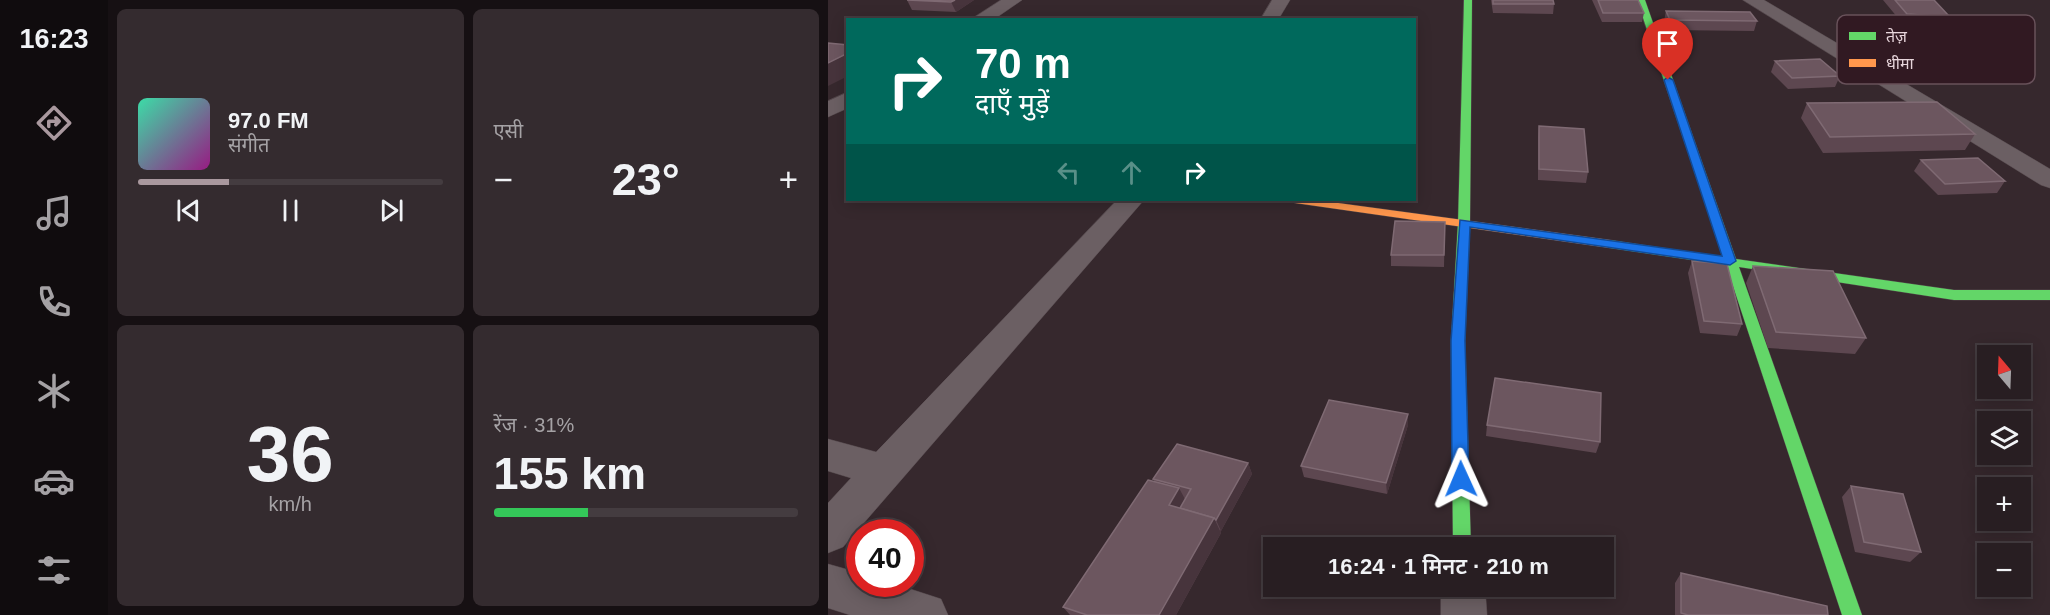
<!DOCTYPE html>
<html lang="hi">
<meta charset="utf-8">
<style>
:root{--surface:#281e22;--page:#342b2f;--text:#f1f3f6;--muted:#a5a2a5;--line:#443c40;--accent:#a9989e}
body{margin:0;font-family:Arial,"Noto Sans Devanagari",sans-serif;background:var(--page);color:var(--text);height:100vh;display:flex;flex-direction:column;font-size:22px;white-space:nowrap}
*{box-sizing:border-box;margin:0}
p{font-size:20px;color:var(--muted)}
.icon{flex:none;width:33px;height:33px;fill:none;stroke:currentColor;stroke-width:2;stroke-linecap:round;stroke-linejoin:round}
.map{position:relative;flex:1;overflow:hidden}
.panel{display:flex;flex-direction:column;gap:9px;padding:9px;background:#161013;width:720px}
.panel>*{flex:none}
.hud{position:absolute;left:18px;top:18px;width:570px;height:183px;border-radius:0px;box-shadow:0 3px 15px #0003,0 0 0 2px var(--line);background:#00695c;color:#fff;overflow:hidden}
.needle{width:39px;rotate:341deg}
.fabs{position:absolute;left:1149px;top:345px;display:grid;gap:12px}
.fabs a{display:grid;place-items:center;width:54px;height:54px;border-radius:0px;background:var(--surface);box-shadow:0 3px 15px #0003,0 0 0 2px var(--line);font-size:30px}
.speed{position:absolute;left:18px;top:519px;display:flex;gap:12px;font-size:30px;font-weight:700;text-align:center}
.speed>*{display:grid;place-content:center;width:78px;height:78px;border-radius:50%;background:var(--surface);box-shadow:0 3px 15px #0003,0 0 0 2px var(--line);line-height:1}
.speed .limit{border:9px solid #d22;background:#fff;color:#111}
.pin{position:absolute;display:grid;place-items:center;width:51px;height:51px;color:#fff;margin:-62px -26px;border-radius:50% 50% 50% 0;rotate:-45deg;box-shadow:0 0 6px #0007}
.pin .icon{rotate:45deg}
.me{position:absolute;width:66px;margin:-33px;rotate:359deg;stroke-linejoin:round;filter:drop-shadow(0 0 4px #0008)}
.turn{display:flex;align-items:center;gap:21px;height:126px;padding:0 30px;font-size:27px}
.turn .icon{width:78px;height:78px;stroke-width:2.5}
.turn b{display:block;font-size:42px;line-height:51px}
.lanes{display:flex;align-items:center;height:57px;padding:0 30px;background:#0003;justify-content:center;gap:30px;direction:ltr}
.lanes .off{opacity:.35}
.big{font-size:45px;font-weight:600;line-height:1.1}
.panel .tile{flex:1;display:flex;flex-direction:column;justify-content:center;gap:9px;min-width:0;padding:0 21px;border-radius:9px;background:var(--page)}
.panel .dial{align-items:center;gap:0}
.dial b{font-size:78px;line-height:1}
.song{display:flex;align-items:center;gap:18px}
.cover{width:72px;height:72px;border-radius:9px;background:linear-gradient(135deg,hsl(160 70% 55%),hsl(310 70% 35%))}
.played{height:6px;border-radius:3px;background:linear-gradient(90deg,var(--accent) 30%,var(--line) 30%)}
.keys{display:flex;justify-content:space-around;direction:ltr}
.heat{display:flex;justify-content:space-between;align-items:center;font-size:33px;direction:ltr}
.charge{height:9px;border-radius:4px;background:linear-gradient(90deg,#34c759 31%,var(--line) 0)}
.panel .tiles{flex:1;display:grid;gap:9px;grid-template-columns:repeat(2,1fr)}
.trip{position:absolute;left:435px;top:537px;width:351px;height:60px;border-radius:0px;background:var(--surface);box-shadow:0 3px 15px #0003,0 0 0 2px var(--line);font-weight:600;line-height:60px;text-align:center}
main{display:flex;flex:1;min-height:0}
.dock{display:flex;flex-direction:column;width:108px;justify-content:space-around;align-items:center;background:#100c0e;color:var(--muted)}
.dock .icon{width:42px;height:42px}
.dock .current{color:var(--accent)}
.dock b{font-size:27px;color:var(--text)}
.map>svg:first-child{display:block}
</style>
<main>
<nav class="dock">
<b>16:23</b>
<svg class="icon current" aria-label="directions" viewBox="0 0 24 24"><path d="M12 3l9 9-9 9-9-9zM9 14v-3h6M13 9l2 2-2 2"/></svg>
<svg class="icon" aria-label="music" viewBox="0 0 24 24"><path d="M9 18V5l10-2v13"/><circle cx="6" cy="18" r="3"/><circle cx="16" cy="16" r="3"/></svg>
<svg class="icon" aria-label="phone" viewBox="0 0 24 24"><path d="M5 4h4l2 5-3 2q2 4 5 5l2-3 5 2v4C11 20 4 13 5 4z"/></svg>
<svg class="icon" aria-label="climate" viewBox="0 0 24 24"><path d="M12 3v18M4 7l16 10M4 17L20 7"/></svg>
<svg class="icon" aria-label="car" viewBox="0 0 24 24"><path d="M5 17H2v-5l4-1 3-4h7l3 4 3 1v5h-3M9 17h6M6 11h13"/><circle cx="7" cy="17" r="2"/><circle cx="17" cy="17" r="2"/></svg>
<svg class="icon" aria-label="filters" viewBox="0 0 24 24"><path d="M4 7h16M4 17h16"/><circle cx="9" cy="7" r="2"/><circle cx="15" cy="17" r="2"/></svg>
</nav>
<section class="panel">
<div class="tiles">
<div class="tile">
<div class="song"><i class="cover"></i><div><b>97.0 FM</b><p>संगीत</p></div></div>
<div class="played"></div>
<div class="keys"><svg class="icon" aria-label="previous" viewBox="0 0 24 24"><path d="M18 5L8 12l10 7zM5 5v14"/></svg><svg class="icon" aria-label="pause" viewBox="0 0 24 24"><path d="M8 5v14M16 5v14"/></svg><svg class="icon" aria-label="next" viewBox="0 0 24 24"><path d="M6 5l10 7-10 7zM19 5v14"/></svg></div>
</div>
<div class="tile"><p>एसी</p>
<div class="heat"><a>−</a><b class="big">23°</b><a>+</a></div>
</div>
<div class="tile dial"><b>36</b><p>km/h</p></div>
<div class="tile"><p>रेंज · 31%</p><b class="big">155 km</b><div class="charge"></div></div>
</div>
</section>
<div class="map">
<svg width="1222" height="615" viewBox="0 0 1222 615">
<rect width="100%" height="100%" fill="#36282d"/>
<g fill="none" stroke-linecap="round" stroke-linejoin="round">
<!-- street casing -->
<g stroke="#514549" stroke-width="1">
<g id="street">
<path d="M173,0H194L165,20H142Z"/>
<path d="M444,0H462L450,20H432Z"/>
<path d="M915,0H936L1222,169V188L1213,185Z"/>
<path d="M20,92V108L0,117V101Z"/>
<path d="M289,200H316L15,547L0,553V503L23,478L0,471V439L48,452Z"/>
<path d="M0,564L32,573V584H67L113,599L120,615H22L0,608Z"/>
<path d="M613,586H657L659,615H613Z"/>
</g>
</g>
<!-- fast casing -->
<g stroke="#514549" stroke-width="1">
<g id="fast">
<path d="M636,0H644L642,223L637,341L643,548H625L623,341L630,223Z"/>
<path d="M809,0H817L908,259L1126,290H1222V300H1126L911,267L1034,615H1014L898,265L782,248L776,244L782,240L895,257Z"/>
</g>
</g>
<!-- slow casing -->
<g stroke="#514549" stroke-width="1">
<path id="slow" d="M461,200H488L782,240L788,244L782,248L467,203Z"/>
</g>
<!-- street -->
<use href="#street" fill="#6b5f63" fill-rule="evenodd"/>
<!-- fast -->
<use href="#fast" fill="#63d668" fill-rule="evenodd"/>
<!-- slow -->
<use href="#slow" fill="#ff974d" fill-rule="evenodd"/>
</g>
<!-- wall -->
<g fill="#5d4750">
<path d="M79,0H146L128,12L84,10Z"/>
<path d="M663,0H725L726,4L725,14L665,13Z"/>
<path d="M764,0H810L816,13L814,22H774Z"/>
<path d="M1055,0H1106L1122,17L1117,26L1075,24Z"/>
<path d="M838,11L929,21L926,31L840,30L836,21Z"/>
<path d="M947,61L1012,76L1007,87L960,89L943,72Z"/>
<path d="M979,103L1147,134L1137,150L995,153L973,118Z"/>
<path d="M711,126L760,172L758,183L710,180V137Z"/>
<path d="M1093,160L1177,181L1169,193L1110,195L1086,171Z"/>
<path d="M617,222L616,267L563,266V255Z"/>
<path d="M864,261L914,324L909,336L872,333L860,273Z"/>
<path d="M925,266L1038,338L1027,354L940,348L918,283Z"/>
<path d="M580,425L559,494L476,477L473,466Z"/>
<path d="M659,425L772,442L768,453L658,436Z"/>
<path d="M420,463L424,474L393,531L392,530L393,533L348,615H242L235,607L326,481L325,479Z"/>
<path d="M1023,486L1093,552L1082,562L1027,552L1014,497Z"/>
<path d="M853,573L1000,615H847V583Z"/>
</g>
<!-- shaded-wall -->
<g fill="#47343c">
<path d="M127,0H146L128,12L123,2Z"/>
<path d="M20,53V76L0,86V63Z"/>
<path d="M580,414V425L559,494L558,483Z"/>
<path d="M420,463L424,474L393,531L388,520Z"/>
<path d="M351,488L359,503L349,520L341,505Z"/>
<path d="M386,518L393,533L348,615H331Z"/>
</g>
<!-- building -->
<g fill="#6c565f" stroke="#7f6a73" stroke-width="1.5">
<path d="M79,0H127L123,2Z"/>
<path d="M665,0H725L726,4H665Z"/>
<path d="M770,0H810L816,13H775Z"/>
<path d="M1067,0H1106L1122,17L1079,14Z"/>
<path d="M838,11L922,12L929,21L842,20Z"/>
<path d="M0,43L20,45V53L0,63Z"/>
<path d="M992,59L1012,76L964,78L947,61Z"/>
<path d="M1109,102L1147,134L1002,137L979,103Z"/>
<path d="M711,126L756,129L760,172L711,169Z"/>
<path d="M1150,158L1177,181L1117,184L1093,160Z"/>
<path d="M567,221L617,222L616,255H563Z"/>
<path d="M864,261L899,264L914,324L876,321Z"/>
<path d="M925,266L1005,271L1038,338L948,332Z"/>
<path d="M667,378L773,393L772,442L659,425Z"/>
<path d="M501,400L580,414L558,483L473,466Z"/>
<path d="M349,444L420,463L388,520L386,518L352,508L363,489L325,479Z"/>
<path d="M320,480L351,488L341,505L386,518L331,615H259L235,607Z"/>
<path d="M1023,486L1075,494L1093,552L1036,542Z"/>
<path d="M853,573L999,606L1000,615H860L853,613Z"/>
</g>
<!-- route -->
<path fill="#1a73e8" stroke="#114b97" stroke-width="1.5" d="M840,77L845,80L908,261L902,265L642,227L637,341L641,479L639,484L633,486L627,484L624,479L623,341L632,220L894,256L836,80Z"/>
<!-- legend -->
<rect x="1009" y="15" width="198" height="69" rx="9" fill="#311922" stroke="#68515a" stroke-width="1.5"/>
<rect x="1021" y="32" width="27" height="8" fill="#63d668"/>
<rect x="1021" y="59" width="27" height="8" fill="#ff974d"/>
<g font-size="16" fill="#e7d5db">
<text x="1058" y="42">तेज़</text>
<text x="1058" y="69">धीमा</text>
</g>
</svg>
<div class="fabs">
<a><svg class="needle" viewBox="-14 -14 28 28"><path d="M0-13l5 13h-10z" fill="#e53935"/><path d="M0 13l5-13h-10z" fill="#a5a2a5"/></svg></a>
<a><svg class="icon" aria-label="layers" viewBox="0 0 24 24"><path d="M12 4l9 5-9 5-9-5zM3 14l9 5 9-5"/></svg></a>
<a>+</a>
<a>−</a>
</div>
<div class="speed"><div class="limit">40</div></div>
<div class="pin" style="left:840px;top:80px;background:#d93025"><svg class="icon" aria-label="arrive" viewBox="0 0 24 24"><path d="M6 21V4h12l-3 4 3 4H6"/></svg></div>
<svg class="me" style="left:633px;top:479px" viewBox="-20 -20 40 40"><path d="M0-17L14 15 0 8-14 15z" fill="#1a73e8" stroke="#fff" stroke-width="4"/></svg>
<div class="trip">16:24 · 1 मिनट · 210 m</div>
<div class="hud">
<div class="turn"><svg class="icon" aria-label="right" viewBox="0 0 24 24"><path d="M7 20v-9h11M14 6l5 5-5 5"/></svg><div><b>70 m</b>दाएँ मुड़ें</div></div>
<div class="lanes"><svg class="icon off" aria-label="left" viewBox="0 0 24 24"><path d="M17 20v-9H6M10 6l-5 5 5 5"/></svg><svg class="icon off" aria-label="ahead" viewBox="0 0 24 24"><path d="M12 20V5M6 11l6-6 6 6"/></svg><svg class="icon" aria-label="right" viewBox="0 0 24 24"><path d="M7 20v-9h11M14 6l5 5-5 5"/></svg></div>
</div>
</div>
</main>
